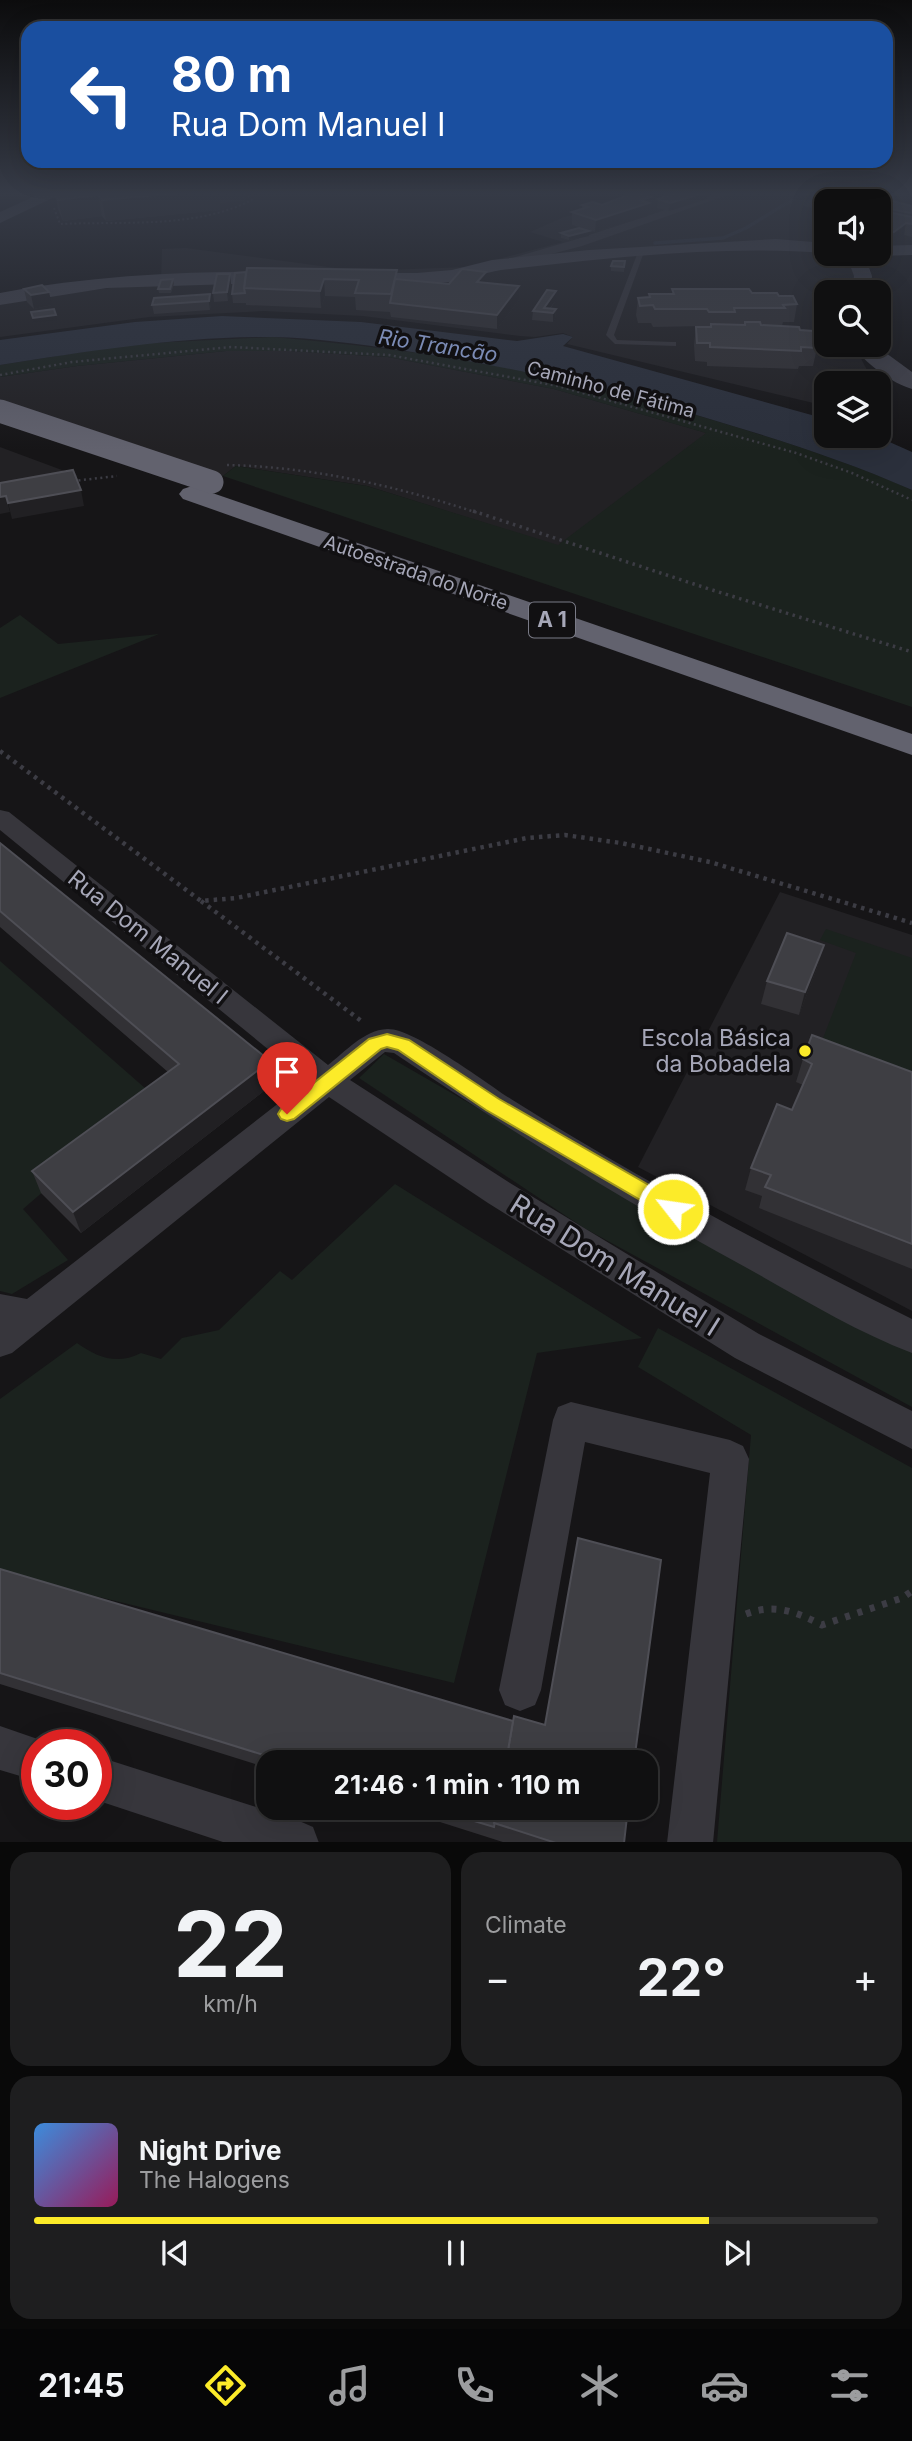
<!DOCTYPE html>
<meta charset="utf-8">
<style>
:root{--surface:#101011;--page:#1e1e1f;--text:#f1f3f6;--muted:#9c9d9f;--line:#303031;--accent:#fceb29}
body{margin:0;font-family:Inter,sans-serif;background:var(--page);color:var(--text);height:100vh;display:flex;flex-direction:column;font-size:26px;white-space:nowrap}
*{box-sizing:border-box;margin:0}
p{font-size:23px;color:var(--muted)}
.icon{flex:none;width:38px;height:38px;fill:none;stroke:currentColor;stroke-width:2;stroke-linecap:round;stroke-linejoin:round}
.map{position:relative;height:1842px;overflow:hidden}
.sheet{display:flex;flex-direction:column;gap:10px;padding:10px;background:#090909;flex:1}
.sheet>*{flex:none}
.top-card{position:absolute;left:21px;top:21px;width:872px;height:147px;border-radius:21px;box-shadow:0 7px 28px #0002,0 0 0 2px var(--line);background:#1a4fa0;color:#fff;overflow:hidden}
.tools{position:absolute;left:814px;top:189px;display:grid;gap:14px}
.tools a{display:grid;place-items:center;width:77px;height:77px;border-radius:14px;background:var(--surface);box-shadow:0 7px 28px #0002,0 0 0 2px var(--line);font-size:35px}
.speed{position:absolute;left:21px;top:1729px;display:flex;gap:14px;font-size:35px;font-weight:700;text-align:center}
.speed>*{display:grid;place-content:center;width:91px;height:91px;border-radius:50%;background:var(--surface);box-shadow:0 7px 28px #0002,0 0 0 2px var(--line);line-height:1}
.speed .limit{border:10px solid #d22;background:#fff;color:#111}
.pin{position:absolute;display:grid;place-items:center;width:60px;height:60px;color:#fff;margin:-72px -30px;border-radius:50% 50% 50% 0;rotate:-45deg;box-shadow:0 0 7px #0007}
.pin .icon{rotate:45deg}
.me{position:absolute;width:77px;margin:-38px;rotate:300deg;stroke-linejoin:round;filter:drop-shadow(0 0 5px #0008)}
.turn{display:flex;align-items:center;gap:24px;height:147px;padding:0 35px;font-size:32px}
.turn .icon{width:91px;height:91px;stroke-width:2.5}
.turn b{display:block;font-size:49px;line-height:60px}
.big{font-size:52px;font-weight:700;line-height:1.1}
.sheet .tile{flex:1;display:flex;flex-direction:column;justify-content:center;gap:10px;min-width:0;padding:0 24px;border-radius:21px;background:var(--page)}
.sheet .dial{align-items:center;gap:0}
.dial b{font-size:91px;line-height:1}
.song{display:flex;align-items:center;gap:21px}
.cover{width:84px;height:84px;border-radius:10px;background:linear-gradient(135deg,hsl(210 70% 55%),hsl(330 70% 35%))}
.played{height:7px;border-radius:4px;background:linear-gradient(90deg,var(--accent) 80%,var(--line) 80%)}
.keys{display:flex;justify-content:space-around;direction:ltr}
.heat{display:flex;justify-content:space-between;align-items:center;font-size:38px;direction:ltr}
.sheet .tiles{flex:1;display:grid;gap:10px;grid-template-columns:1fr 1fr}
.tile:last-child{grid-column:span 2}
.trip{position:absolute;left:256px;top:1750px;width:402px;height:70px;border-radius:21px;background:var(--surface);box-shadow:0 7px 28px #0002,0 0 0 2px var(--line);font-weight:700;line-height:70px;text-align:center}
.tabs{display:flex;height:112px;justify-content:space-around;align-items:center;background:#060607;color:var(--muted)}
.tabs .icon{width:49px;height:49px}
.tabs .current{color:var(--accent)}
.tabs b{font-size:32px;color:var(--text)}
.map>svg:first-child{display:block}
</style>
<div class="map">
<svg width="912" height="1843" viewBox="0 0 912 1843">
<rect width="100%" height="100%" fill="#161517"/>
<!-- built -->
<g fill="#222124">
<path d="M674,192H912V246L879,248L878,201H826V254L845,256L853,267L855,277L852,292H826V345H854L868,372L854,383H826V406L567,344L573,337L563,333L535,337L520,336L363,316L264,311L149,317L0,337V305L43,296L161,282L162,249L186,248L358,271L468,267L563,242L530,232L564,217Z"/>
<path d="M226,351H290L388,357L554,389L707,433L558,546L367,486L236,466L223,476L0,402V377L77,366Z"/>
<path d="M0,447L78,476L0,491Z"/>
<path d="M780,892L912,935V1311L638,1167Z"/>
</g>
<!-- green -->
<g fill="#1b221e">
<path d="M273,337C363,345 453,356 542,374C601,385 659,404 716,421C783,441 849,462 912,490V707L223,476L236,466L367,486L558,545L706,433L554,389L388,357L290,351H226L77,366L0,377V365L132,344Z"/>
<path d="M20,615L58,644L159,634L0,698V628Z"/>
<path d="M826,929L912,958V1077L820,1046L856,953L820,940Z"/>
<path d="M0,961L154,1096L23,1209L68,1260L12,1294L0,1291Z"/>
<path d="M384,1054L713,1244L912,1343V1407L584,1228L359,1078Z"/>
<path d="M395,1184L642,1338L537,1353L454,1683L0,1573V1399L77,1343C98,1358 117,1365 141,1353L161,1359L182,1338L219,1330L280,1271L292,1280Z"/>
<path d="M658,1328L912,1468V1842H717L751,1435L638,1367Z"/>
</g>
<!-- water -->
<path fill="#2b303c" d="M222,316L361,322L517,341L563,334L573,337L563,346L826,419V436H876L912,452V490C844,460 774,438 703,417C603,387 503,365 399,350C358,344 315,338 273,337C181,336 90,351 0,365V340L135,322Z"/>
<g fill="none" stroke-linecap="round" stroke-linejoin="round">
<!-- stream-far1 -->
<path stroke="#2b303c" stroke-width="3.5" d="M655,243L723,238L746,228L805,192"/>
<!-- stream -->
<path stroke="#2b303c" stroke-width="4.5" d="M867,383L874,374"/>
<!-- path-far4 -->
<path stroke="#3c3c44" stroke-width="2" stroke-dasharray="2 2.5" stroke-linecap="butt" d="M54,208L60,224C122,221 195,229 252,200L244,192"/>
<!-- path-far3 -->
<g stroke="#3c3c44" stroke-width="2.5" stroke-dasharray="2 3.5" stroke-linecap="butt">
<path d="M0,375L72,362L231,347L389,355L558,386L796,453L852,473L912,500"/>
<path d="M227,465C314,467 396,486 478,513"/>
<path d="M73,481L117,476"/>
</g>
<!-- path-far2 -->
<path stroke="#3c3c44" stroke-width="3.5" stroke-dasharray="2.5 4.5" stroke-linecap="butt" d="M473,511L709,589L912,652"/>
<!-- path-far1 -->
<g stroke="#3c3c44" stroke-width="4.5" stroke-dasharray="3.5 5" stroke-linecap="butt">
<path d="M0,751L201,901L236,898L527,838L565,835L621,843L710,862L912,923"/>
<path d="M201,901L364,1023"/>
</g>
<!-- path -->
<path stroke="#3c3c44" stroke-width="7" stroke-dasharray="5 8" stroke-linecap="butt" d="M746,1614C775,1603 796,1612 822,1625L902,1598L912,1591"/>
<!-- lane -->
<path fill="#37363c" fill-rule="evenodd" d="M641,250L644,252L614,335L617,340L673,342H676V346L615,344L606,335L638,252Z"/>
<!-- street -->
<g fill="#37363c" fill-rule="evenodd">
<path d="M29,192H59L82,197L76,200L35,195Z"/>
<path d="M720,192H736L582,246L494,269L488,265L574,240Z"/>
<path d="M0,810L9,812L328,1065C345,1052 364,1030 387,1029C412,1027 486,1083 511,1099C640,1180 775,1251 912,1319V1353C855,1331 801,1298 747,1268C626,1202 509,1130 394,1053L385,1052L350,1080L510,1183L759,1334L912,1411V1449L735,1358L488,1203L329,1097L12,1353L0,1357V1294L27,1299L307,1081L0,830Z"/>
<path d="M571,1402L730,1440L743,1446L749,1459L713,1843H667L710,1473L585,1442L541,1690L535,1705L520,1711L505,1705L499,1690L553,1420L558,1407Z"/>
<path d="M0,1726L52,1744L37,1745V1781L0,1770Z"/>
<path d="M96,1756L297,1820L313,1827L319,1843H226L96,1800Z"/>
</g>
<!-- secondary -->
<g fill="#44444d" fill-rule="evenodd">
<path d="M44,192H65L0,223V212Z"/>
<path d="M776,239L826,243V253C719,245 608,258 501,270C484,273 467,280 449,282C416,286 382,285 348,285L339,279L348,273H417L452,270L492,260L589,250Z"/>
<path d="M912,245V255L878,256L871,254H878V246Z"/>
<path d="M846,254H864L872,276L871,292H852L854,276Z"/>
<path d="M287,272L296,278L294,282L107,288L0,305V293C95,275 190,271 287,272Z"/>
<path d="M853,345H875L912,372V389C893,384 863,362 853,345Z"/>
</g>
<!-- highway -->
<path fill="#62626e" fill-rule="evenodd" d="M192,486L912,734V755L183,499L179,494L183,489Z"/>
<!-- highway-bridge -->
<path stroke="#62626e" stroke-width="23" d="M0,411L212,482"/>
</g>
<!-- wall -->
<g fill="#323135">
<path d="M55,192H96L246,200L220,203V210L106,221L102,216L63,221L58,209Z"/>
<path d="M670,192H708L707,199L669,211L657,208L658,199L669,196Z"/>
<path d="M809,192H845L829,201H826V203L818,209L803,206L805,194Z"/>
<path d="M878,203L912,206V237L904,235L891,244L878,242Z"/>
<path d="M582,205H602L650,209H649L648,216L595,232L572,225V212L582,210Z"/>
<path d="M826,215V228H824Z"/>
<path d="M561,233L589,236L569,240L561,238Z"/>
<path d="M625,261L624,272L611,271V266Z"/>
<path d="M235,273L397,279L449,284L486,283L519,286V300L497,329L391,317L390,312L356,310L355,297L325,296L321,308L246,305V303H233L232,294Z"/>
<path d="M173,279L174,284L171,293H159L158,289Z"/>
<path d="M231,283L228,301L214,302L213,293Z"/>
<path d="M24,289L52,305L34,309L27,302Z"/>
<path d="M672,289L752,293L779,296L797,304L794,322H783L782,326H766L800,330L817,348L813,366H799L798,369L707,366V362L695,361L694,345L696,327H705V326L653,327L651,323H638L636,315L638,298L649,297V294H672Z"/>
<path d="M210,294L211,303L210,310L154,314L152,305Z"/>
<path d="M556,300L550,309H556L555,319L553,322L532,320L533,311Z"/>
<path d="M0,843L270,1061L273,1084L81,1233L41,1193L32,1171L168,1072L0,927Z"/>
<path d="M824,945L817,968L799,1015L761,1004L767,981Z"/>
<path d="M803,1059L912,1072V1269L759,1208L762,1196L745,1190L751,1168L792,1110L803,1085L796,1082Z"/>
<path d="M0,1569L634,1762H268V1768L0,1684Z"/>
<path d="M396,1808H628L624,1843H506Z"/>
</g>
<!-- shaded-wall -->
<g fill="#212023">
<path d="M190,192H245L246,200L220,203V210L106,221L102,200Z"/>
<path d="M708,192L707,199L669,211L670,203Z"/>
<path d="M828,192H845L829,201H826V203L818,209L820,197Z"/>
<path d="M98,195L102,216L63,221L58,200Z"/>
<path d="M651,197L648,216L595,232L596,220L640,200Z"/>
<path d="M906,223L904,235L891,244L894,232Z"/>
<path d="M589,231V236L569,240V236Z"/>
<path d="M486,272V285L477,282Z"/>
<path d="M230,274L231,283L228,301L227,292Z"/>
<path d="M324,279L325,296L321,308L320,291Z"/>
<path d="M519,286V300L497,329V315Z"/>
<path d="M556,291V300L547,312L544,308Z"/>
<path d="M49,292L52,305L34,309L31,295Z"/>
<path d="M210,294L211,303L210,310L209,301Z"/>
<path d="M556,309L555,319L553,322V313Z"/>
<path d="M56,315L57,320L34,322L33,318Z"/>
<path d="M81,490L84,506L12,519L8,503Z"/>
<path d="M6,496L10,512L0,514V497Z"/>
<path d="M824,945L817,968L799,1015L805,992Z"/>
<path d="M270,1061L273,1084L81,1233L73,1212Z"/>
</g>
<!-- building -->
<g fill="#3e3e43" stroke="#4e4e55" stroke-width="2">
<path d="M55,192H96L98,195L58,200Z"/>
<path d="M97,192H190L102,200Z"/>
<path d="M635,192L651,197L640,200L649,203L596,220L572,212L588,207L582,205L593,202L602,205Z"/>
<path d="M671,192H707L670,203L658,199L677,193Z"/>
<path d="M809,192H828L820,197L805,194Z"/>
<path d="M864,196L879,198L874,201H855Z"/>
<path d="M884,199L912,206V212L911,213L878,207V203Z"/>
<path d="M878,210L912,217V224L906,223L894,232L878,229Z"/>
<path d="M579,228L589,231L569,236L561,233Z"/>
<path d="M613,261H625L624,267L611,266Z"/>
<path d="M247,268L397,270L391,294L355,293L359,280L324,279L320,291L244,288Z"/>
<path d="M462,269L486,272L477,282L519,286L497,315L390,303L395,279L449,284Z"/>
<path d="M246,272L244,288L245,293L232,294L235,273Z"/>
<path d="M217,274H230L227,292L213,293Z"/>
<path d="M173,279L170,289H158L161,280Z"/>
<path d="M42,285L49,292L31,295L24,289Z"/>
<path d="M672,289H749L752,293H777L779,296H793L797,304L783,305L785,308H734L735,312H709L707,309H655L653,305L640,306L638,298L650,297L649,294H674Z"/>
<path d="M547,290L556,291L544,308L556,309L553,313L533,311Z"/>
<path d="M210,294L209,301L152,305L154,298Z"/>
<path d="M54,309L56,315L33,318L31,312Z"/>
<path d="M745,322H760L761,325L799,327L800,330L813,331L817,348L801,347V351L710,347V343H697L696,327H711V324L745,325Z"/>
<path d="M73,470L81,490L8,503L6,496L0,497V483Z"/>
<path d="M0,843L270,1061L73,1212L32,1171L179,1064L0,911Z"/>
<path d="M787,933L824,945L805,992L767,981Z"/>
<path d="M812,1035L912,1072V1244L765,1187L771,1175L751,1168L777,1104L792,1110L812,1064L803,1059Z"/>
<path d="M578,1538L661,1560L634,1762H506L514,1716L545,1725Z"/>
<path d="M0,1569L513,1721L506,1762H286L0,1673Z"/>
<path d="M431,1808H497L494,1827Z"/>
<path d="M497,1808H628L624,1843H556L494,1823Z"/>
</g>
<!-- sky -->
<linearGradient id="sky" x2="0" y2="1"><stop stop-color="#0c0c0d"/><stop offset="0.43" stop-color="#363b47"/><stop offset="1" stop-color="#363b47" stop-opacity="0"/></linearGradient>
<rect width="912" height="450" fill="url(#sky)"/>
<!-- route -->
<path fill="#fceb29" stroke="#a4991b" stroke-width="2" d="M387,1034L409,1040L499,1099L680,1203L683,1209L680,1215L673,1218L666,1215L486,1110L398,1050L387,1047L381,1049L294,1119L287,1121L281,1119L278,1114L281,1109L369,1039Z"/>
<!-- markers -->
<circle fill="#fceb29" stroke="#111012" stroke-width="2.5" cx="805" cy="1051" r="7"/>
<g text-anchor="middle" stroke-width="7" stroke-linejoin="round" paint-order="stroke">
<!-- far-street labels -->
<g font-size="19" fill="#a6a7b8" stroke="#111012">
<text transform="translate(611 389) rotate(15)" y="7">Caminho de Fátima</text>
<text transform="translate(416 572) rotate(19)" y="7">Autoestrada do Norte</text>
</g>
<!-- far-water labels -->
<g font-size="21" font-style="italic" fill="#7b8bb5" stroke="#111012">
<text transform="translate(438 346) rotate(9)" y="7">Rio Trancão</text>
</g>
<!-- shield labels -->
<rect fill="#111012" stroke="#797a86" stroke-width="2" x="529" y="602.5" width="46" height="35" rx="5"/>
<g font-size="21" font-weight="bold" fill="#a6a7b8">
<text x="552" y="627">A 1</text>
</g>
<!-- street labels -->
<g font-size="23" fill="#a6a7b8" stroke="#111012">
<text transform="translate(148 937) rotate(39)" y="8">Rua Dom Manuel I</text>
</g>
<!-- poi labels -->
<g font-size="23" fill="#a6a7b8" stroke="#111012" text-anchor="end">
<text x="791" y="1046">Escola Básica<tspan x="791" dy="26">da Bobadela</tspan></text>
</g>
<!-- near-street labels -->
<g font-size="28" fill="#a6a7b8" stroke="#111012">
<text transform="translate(615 1265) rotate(32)" y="10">Rua Dom Manuel I</text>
</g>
</g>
</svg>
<div class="tools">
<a><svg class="icon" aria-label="sound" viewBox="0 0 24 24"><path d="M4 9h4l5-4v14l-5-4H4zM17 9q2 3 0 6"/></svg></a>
<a><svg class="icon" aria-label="search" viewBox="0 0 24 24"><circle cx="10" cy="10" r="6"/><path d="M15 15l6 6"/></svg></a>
<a><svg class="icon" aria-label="layers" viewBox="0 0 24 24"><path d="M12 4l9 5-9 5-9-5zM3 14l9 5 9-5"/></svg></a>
</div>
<div class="speed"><div class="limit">30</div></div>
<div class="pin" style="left:287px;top:1114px;background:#d93025"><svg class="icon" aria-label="arrive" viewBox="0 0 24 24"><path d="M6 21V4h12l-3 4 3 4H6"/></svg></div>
<svg class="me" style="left:673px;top:1209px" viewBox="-20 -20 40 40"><circle r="17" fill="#fceb29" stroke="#fff" stroke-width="3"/><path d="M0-11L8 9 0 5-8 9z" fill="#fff"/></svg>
<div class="trip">21:46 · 1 min · 110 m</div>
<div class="top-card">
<div class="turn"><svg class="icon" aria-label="left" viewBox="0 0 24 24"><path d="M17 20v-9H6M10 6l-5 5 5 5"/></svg><div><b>80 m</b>Rua Dom Manuel I</div></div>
</div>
</div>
<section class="sheet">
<div class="tiles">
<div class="tile dial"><b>22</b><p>km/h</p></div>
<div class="tile"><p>Climate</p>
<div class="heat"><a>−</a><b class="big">22°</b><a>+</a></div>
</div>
<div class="tile">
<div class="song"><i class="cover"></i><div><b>Night Drive</b><p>The Halogens</p></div></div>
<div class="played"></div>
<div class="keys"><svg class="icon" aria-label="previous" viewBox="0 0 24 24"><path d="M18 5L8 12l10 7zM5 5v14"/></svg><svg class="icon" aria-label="pause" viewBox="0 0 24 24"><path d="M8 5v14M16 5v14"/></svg><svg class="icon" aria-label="next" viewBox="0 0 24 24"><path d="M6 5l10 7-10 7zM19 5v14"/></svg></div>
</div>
</div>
</section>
<nav class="tabs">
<b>21:45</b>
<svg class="icon current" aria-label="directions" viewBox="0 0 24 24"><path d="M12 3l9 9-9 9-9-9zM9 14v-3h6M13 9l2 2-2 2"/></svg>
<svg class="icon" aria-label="music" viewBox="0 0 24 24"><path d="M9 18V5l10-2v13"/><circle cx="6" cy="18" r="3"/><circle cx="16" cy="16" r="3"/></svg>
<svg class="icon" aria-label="phone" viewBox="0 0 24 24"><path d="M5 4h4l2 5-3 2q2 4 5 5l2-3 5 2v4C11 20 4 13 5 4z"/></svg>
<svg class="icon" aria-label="climate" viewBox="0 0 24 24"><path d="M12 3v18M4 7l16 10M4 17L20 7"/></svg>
<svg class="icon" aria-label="car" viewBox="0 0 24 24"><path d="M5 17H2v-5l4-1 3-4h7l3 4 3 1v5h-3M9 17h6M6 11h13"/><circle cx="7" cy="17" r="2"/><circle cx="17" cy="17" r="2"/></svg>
<svg class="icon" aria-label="filters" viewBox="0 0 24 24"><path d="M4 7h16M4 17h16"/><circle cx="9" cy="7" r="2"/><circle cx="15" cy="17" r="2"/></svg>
</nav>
